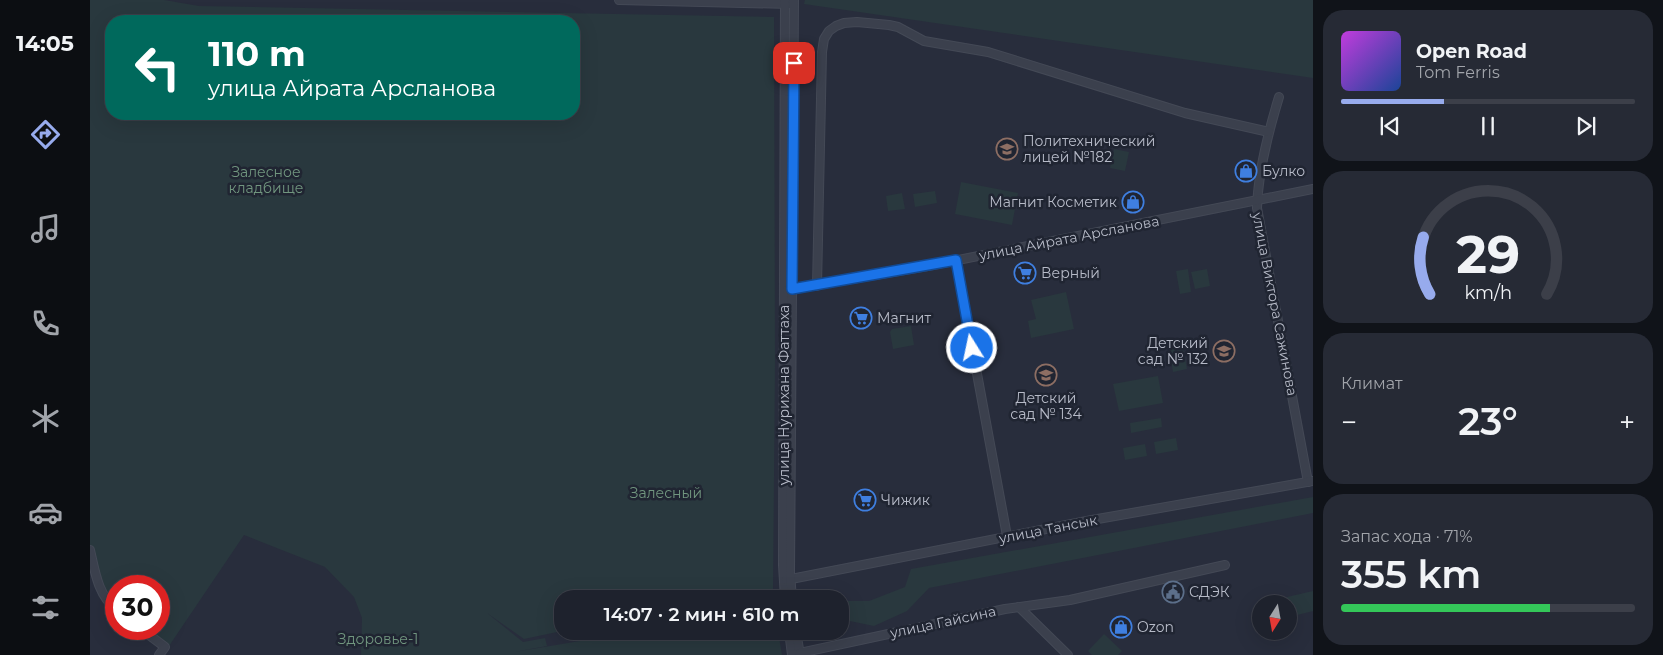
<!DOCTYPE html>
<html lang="ru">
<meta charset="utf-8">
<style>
:root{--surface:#1e222d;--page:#262a35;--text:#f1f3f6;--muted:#a1a4aa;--line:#3c3f49;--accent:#97abed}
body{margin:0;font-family:Montserrat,sans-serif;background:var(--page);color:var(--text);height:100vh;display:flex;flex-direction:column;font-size:19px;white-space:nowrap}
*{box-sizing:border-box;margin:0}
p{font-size:16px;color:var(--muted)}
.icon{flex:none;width:28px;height:28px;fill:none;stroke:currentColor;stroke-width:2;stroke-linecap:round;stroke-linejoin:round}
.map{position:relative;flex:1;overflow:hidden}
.details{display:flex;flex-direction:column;gap:10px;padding:10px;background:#101319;width:350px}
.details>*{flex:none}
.top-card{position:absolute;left:15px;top:15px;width:475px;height:105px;border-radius:20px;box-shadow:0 5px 20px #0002,0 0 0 1px var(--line);background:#00695c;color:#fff;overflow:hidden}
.needle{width:32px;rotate:191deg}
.tools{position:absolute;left:1162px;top:595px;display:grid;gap:10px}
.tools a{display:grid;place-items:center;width:45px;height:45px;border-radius:50%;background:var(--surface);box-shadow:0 5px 20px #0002,0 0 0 1px var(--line);font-size:25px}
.speed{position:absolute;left:15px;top:575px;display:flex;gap:10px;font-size:25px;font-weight:700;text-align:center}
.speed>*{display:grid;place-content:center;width:65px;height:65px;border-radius:50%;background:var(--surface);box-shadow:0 5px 20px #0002,0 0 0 1px var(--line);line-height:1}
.speed .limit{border:8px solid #d22;background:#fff;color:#111}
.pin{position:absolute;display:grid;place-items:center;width:42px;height:42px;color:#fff;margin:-21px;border-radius:10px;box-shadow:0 2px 8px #0006}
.me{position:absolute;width:55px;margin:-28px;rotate:350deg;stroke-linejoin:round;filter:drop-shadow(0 0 4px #0008)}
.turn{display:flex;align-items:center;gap:18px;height:105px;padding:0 20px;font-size:22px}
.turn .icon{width:65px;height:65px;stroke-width:2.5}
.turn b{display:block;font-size:35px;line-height:42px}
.big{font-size:38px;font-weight:600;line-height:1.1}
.details .card{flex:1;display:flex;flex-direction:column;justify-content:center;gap:8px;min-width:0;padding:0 18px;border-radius:20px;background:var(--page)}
.details .dial{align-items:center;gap:0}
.dial svg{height:130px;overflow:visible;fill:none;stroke:var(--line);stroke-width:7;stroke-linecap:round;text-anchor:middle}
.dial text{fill:var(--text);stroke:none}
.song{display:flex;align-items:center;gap:15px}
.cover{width:60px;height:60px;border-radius:8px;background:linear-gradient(135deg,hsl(290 70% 55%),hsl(220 70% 35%))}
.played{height:5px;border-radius:2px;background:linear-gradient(90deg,var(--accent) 35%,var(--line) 35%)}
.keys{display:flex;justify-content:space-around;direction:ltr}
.heat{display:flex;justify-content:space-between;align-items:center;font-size:28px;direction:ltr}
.charge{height:8px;border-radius:4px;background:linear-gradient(90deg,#34c759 71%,var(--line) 0)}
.trip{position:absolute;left:464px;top:590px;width:295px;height:50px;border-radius:20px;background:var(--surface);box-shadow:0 5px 20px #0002,0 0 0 1px var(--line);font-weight:600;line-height:50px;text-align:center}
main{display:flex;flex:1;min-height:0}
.tab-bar{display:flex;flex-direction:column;width:90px;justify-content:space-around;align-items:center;background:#0c0e12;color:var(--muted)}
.tab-bar .icon{width:35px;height:35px}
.tab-bar .active{color:var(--accent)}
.tab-bar b{font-size:22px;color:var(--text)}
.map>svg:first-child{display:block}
</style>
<main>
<nav class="tab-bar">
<b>14:05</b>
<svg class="icon active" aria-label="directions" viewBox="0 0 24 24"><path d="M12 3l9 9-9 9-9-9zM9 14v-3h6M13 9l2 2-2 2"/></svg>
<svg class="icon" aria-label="music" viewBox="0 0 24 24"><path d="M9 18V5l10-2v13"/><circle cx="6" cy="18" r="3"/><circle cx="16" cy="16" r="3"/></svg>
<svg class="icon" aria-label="phone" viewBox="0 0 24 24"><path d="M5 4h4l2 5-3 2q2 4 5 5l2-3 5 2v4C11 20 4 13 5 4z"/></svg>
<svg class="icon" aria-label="climate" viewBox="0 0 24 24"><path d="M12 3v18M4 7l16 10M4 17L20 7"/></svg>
<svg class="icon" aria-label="car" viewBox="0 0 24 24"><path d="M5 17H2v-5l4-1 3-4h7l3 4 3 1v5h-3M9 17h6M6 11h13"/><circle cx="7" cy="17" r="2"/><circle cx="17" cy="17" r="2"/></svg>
<svg class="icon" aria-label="filters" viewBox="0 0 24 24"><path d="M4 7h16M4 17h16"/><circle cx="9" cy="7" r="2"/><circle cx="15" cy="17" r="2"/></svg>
</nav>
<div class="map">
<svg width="1223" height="655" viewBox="0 0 1223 655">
<rect width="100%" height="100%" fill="#282d3c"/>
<!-- green -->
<g fill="#29383e" fill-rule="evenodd">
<path d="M0,0H74L109,6L684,17L685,362L683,592L647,599H472V631L434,639L397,613L433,642L455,638L457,646L424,652L550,631H688L692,655H271L272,618L264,597L235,567L154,535L79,646L58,629H69V586H26V603L17,596L0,545ZM21,21H484V114H21Z"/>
<path d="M715,0H1223V78L714,4Z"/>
<path d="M1024,149L1039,152L1035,171L1020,168Z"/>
<path d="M871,182L928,193L922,225L865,214Z"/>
<path d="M845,191L847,203L825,207L823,194Z"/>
<path d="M812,193L815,209L798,211L796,196Z"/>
<path d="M1098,269L1101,292L1090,294L1086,271Z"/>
<path d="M1117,269L1120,286L1105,289L1101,272Z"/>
<path d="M976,292L984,329L941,338L938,321L946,319L941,300Z"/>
<path d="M821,326L824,345L803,349L800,332L802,329Z"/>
<path d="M1092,340L1097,369L1083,372L1078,343Z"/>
<path d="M1068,376L1073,403L1029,411L1023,384Z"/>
<path d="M1071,418L1072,427L1041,433L1040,423Z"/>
<path d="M1086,438L1088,450L1066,454L1064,442Z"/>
<path d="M1055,444L1057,456L1035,460L1033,448Z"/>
<path d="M1223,497V513L839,588L817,611L784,626L750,619V601H779L815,587L821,569Z"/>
<path d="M1223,591V611L1203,616L1199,614V604L1195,602L1197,597Z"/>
<path d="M494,631H541L489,640L480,634Z"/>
<path d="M1014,634L1032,651L1028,655H1002L998,651Z"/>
</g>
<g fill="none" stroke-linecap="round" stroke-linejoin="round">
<!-- minor casing -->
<g stroke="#444956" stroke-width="10">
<g id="minor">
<path d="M529,0L700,4"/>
<path d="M695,0L693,565L695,599"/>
<path d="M1189,97C1178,133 1168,171 1167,208L1218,482"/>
<path d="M866,260L917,536"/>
<path d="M727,286L732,52L734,39L739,31L746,26L754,23L767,22L799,25L808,27L834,41L898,52L1095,113L1179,132"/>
<path d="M697,290L838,266L1223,189"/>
<path d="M0,550C5,572 8,595 26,609"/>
<path d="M696,580L1002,520L1223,481"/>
<path d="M702,599L700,573L704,0"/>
<path d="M929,607L978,655"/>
<path d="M51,629L75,647L69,655"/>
<path d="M699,631L702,655"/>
<path d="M706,631L710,655"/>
<path d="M710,653L915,609L980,600L1135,565"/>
</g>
</g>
<!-- minor -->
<use href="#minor" stroke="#3b404d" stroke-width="8"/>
</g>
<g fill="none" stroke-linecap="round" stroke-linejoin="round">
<!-- route casing -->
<g stroke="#114b97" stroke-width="12">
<path id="route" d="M704,63L702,289L866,260L882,348"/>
</g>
<!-- route -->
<use href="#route" stroke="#1a73e8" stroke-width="9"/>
</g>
<!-- icons -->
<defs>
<g id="school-ring" transform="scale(1.125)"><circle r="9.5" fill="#202532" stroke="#8d6e63" stroke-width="1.5"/><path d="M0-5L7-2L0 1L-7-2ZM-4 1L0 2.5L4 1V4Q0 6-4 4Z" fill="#8d6e63"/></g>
<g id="shop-ring" transform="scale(1.125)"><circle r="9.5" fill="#202532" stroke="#3f7fe0" stroke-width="1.5"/><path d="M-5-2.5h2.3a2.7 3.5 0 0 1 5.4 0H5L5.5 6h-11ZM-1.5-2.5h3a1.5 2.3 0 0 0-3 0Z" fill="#3f7fe0"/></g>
<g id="supermarket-ring" transform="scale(1.125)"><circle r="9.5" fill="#202532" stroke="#3f7fe0" stroke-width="1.5"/><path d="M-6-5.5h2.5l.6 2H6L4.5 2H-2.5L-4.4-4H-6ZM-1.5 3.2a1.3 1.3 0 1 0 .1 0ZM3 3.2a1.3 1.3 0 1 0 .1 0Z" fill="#3f7fe0"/></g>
<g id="civic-ring" transform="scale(1.125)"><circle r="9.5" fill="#202532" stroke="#5c6f8a" stroke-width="1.5"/><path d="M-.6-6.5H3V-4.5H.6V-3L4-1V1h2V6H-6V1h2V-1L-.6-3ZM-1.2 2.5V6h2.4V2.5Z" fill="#5c6f8a"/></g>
</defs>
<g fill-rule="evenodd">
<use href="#school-ring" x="917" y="149"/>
<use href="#shop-ring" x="1156" y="171"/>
<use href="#shop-ring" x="1043" y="202"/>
<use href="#supermarket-ring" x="935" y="273"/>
<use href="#supermarket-ring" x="771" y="318"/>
<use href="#school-ring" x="1134" y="351"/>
<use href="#school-ring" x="956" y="375"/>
<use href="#supermarket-ring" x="775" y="500"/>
<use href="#civic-ring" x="1083" y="592"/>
<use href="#shop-ring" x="1031" y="627"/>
</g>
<g text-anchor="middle" stroke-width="5" stroke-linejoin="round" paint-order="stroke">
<!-- poi labels -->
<g font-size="14" fill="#b7bbc8" stroke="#202532" text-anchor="start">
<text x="933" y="146">Политехнический<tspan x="933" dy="16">лицей №182</tspan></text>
<text x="1172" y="176">Булко</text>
<text x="1027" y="207" text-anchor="end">Магнит Косметик</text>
<text x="951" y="278">Верный</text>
<text x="787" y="323">Магнит</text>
<text x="1118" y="348" text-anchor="end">Детский<tspan x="1118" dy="16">сад № 132</tspan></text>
<text x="956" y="403" text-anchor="middle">Детский<tspan x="956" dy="16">сад № 134</tspan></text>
<text x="791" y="505">Чижик</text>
<text x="1099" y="597">СДЭК</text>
<text x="1047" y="632">Ozon</text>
</g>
<!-- park labels -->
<g font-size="14" fill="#71967f" stroke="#202532">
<text x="176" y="177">Залесное<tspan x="176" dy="16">кладбище</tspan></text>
<text x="576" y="498">Залесный</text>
<text x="288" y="644">Здоровье-1</text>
</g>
<!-- street labels -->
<g font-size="14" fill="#b7bbc8" stroke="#202532">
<text transform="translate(979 238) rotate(-11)" y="5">улица Айрата Арсланова</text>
<text transform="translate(1185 304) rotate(79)" y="5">улица Виктора Сажинова</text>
<text transform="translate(694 395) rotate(-90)" y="5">улица Нурихана Фаттаха</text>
<text transform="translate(958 529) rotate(-11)" y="5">улица Тансык</text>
<text transform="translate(853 622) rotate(-12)" y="5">улица Гайсина</text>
</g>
</g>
</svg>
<div class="tools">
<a><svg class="needle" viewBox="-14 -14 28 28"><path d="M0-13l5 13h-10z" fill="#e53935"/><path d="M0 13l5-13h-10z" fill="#a1a4aa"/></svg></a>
</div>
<div class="speed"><div class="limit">30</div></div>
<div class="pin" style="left:704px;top:63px;background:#d93025"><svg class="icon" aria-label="arrive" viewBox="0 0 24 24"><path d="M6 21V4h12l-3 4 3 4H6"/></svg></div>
<svg class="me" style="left:882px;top:348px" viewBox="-20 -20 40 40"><circle r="17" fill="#1a73e8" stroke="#fff" stroke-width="3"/><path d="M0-11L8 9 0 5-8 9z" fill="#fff"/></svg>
<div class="trip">14:07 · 2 мин · 610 m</div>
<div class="top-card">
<div class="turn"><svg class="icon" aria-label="left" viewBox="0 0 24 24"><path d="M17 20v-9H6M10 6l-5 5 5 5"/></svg><div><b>110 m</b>улица Айрата Арсланова</div></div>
</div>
</div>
<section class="details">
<div class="card">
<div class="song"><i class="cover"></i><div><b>Open Road</b><p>Tom Ferris</p></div></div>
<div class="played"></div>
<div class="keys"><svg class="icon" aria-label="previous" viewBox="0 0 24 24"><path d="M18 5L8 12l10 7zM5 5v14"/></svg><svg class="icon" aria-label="pause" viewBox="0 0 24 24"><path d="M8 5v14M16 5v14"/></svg><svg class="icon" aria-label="next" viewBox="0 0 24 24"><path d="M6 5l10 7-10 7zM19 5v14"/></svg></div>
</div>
<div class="card dial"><svg viewBox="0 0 100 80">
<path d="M14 69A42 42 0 1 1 86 69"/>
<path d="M14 69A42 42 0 0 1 10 34" stroke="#97abed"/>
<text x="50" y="56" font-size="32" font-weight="700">29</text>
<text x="50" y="72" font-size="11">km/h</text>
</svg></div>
<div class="card"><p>Климат</p>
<div class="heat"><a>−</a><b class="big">23°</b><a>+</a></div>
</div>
<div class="card"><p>Запас хода · 71%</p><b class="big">355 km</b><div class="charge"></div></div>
</section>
</main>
